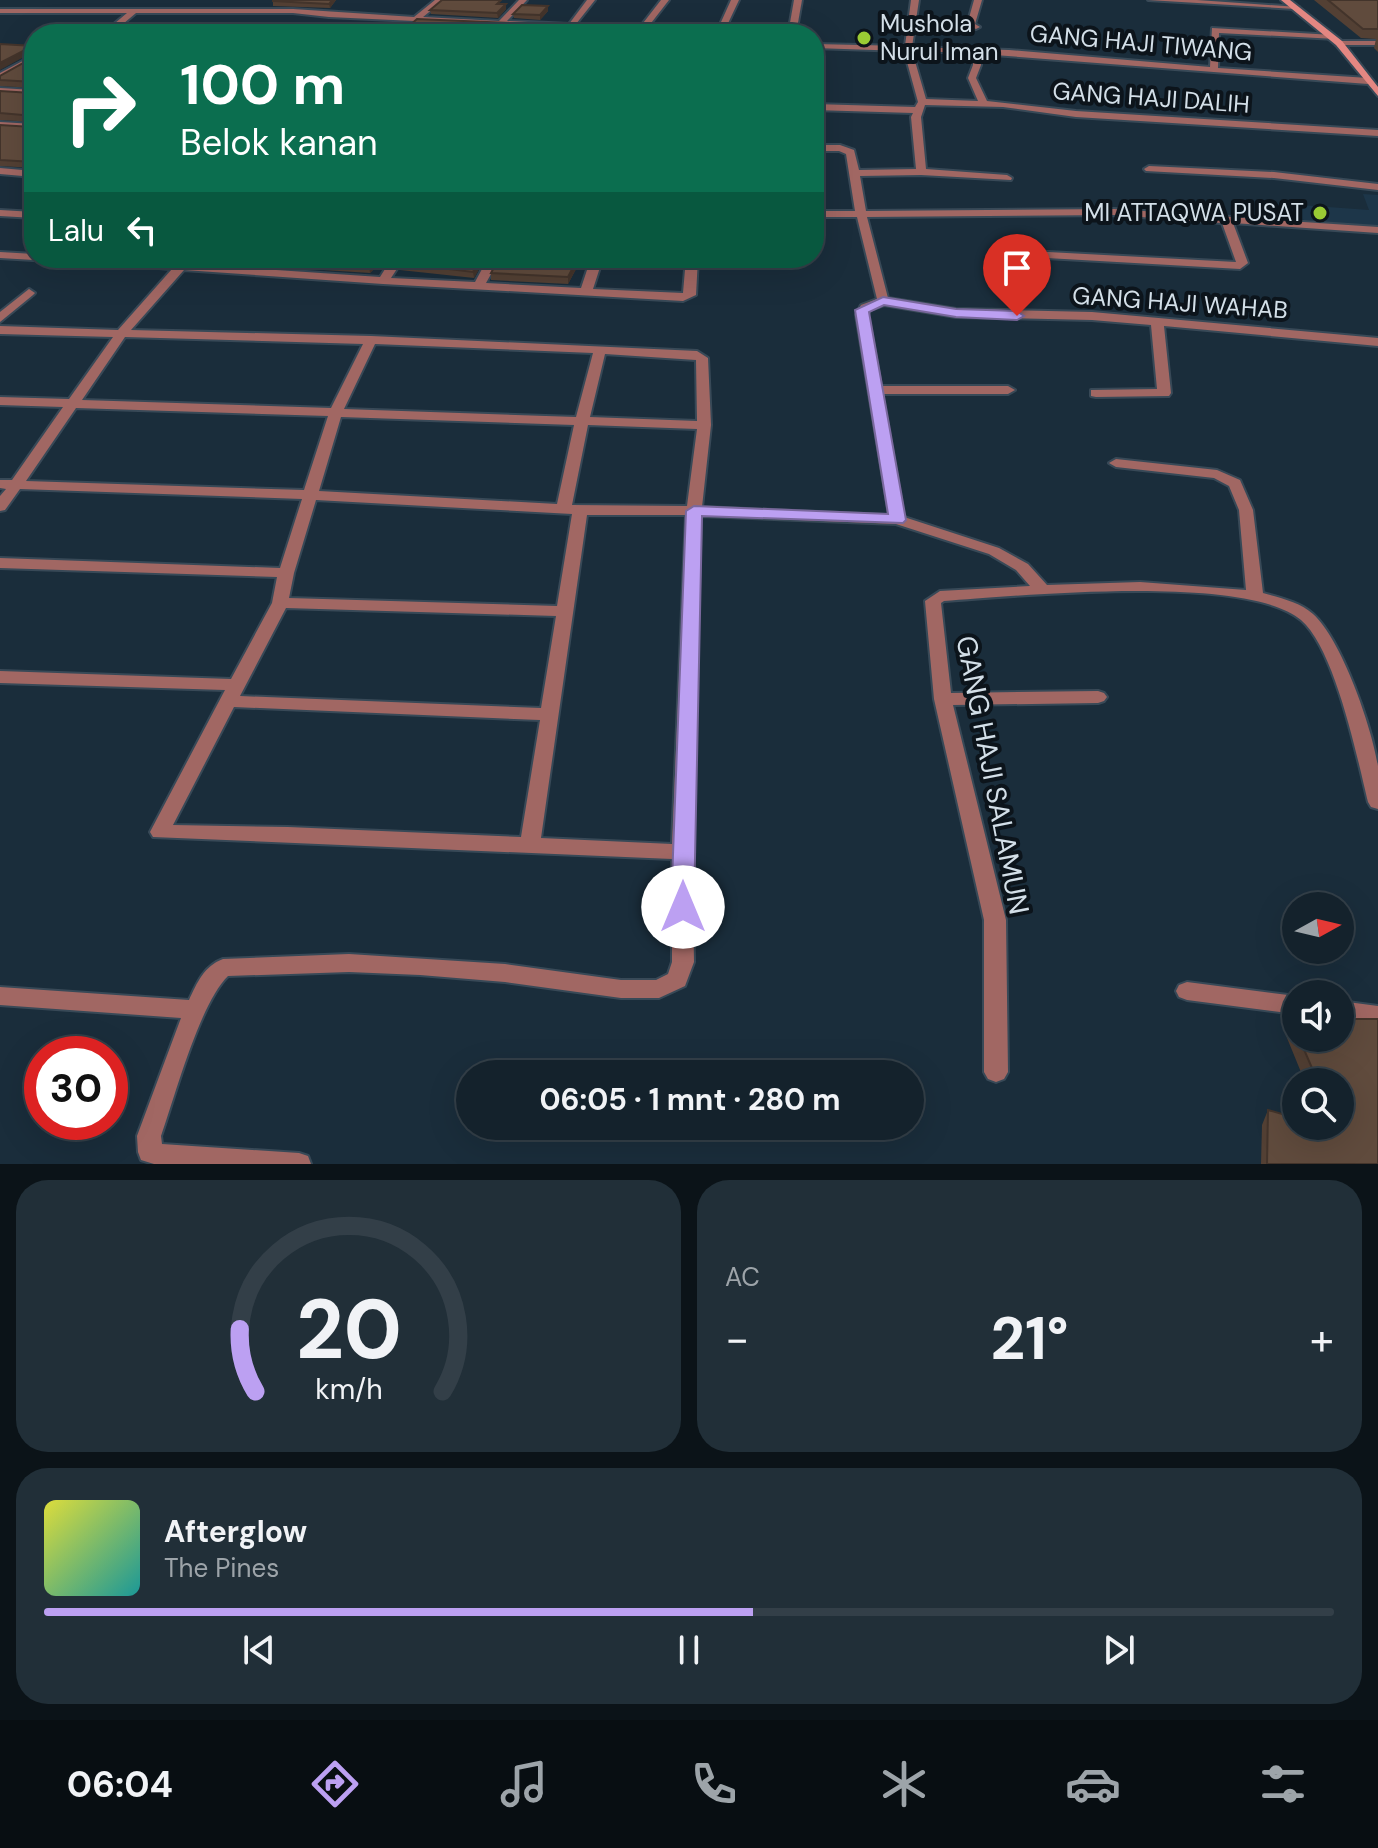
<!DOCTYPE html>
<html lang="id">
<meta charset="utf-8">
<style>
:root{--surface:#14222c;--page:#212f38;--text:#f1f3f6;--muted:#9da4a9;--line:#333f48;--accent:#bca0f2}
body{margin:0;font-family:"DM Sans",sans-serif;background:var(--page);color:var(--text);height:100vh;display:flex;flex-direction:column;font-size:30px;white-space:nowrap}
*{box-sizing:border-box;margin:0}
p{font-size:26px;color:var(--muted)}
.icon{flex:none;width:44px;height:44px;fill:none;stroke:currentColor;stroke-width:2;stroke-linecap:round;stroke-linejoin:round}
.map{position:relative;height:1164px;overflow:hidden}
.drawer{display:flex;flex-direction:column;gap:16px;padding:16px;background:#0b1318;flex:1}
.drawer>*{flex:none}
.guide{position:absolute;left:24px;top:24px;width:800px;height:244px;border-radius:32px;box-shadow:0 8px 32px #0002,0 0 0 2px var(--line);background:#0b6e4f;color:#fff;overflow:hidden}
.needle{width:52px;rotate:82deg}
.fabs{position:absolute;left:1282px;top:892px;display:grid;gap:16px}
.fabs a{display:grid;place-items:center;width:72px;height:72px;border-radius:50%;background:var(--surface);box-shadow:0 8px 32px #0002,0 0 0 2px var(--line);font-size:40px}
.speed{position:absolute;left:24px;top:1036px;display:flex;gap:16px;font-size:40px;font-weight:700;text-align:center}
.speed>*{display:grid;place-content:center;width:104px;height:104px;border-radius:50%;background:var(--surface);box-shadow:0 8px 32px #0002,0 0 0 2px var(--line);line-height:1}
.speed .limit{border:12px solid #d22;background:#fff;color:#111}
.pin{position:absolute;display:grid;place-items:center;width:68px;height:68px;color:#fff;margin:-82px -34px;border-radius:50% 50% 50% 0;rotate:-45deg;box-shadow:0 0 8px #0007}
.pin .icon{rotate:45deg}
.me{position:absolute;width:88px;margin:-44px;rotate:0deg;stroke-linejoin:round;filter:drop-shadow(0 0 6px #0008)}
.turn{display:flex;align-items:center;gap:28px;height:168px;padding:0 24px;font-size:36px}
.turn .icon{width:104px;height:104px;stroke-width:2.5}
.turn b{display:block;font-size:56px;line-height:68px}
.then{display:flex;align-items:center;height:76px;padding:0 24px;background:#0003;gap:16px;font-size:30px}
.big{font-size:60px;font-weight:700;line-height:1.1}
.drawer .card{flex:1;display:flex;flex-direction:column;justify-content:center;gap:12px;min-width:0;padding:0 28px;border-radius:32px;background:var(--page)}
.drawer .dial{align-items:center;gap:0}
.dial svg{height:208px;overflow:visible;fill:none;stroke:var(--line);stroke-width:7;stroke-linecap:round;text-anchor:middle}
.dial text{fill:var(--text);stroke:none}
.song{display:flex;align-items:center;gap:24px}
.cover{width:96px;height:96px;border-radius:12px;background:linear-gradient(135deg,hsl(60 70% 55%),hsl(180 70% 35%))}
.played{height:8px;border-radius:4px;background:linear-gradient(90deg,var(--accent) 55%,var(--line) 55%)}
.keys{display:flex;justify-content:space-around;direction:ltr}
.heat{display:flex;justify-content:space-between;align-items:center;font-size:44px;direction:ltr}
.drawer .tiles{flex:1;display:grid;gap:16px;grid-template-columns:1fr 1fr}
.card:last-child{grid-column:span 2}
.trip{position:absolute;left:456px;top:1060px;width:468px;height:80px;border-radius:40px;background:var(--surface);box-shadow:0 8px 32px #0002,0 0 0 2px var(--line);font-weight:700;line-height:80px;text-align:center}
.menu{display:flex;height:128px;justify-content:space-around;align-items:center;background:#080e12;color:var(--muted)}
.menu .icon{width:56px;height:56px}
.menu .on{color:var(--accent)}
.menu b{font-size:36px;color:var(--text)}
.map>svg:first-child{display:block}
</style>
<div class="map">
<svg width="1378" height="1164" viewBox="0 0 1378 1164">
<rect width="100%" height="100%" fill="#1a2d3b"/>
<!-- built -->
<path fill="#1d3649" d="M1363,194L1378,195V227L1263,216L1259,202L1369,210Z"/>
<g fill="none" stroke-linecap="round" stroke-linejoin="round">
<!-- street casing -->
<g stroke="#384957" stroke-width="4">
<g id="street">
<path d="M435,0H444L423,17L499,21L519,0H527L507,21L569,24L587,0H595L576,24L640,27L661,0H669L648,27L717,31L731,0H739L723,34L645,32L635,34L637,31L573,29L568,32L564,30L565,28L329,17L293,13H136L111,34H102L127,13H0V9H293L414,17Z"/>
<path d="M794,0H802L796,34H788Z"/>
<path d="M911,0H919L912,47L1009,50L1210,67L1212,28L1333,35L1336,39L1219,33L1218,68L1368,78L1372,81L1368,84L981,54V65L976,78L987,101L1076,111L1378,130V136L1076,117L1003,107L925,105L921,117L926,169L1007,175L1012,178L1011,180L921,175L860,176L866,211L1114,209L1378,227V233L1233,223L1248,263L1240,269L1029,257L1023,254L1029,251L1236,262L1222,223L1114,215L867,217L888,298L956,309L1092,312L1378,338V346L1164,326L1171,393L1169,396L1096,397L1091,396V390L1157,389L1151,325L1092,320L956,317L884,305L870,310L868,315L881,386H1008L1015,390L1008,394H882L904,517L999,548L1028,564L1047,585L1140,582L1246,590L1239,510L1229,486L1214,478L1116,467L1109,463L1116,459L1217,470L1240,480L1253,510L1263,593C1280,598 1300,602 1313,614C1342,640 1372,728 1378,766C1378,780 1378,795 1378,809L1371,807L1368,802C1357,757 1335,649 1301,620C1245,573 1019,596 944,601L941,603L951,693L1098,691L1104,693L1107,697L1104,701L1098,703L953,705L1006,920L1008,1072L1004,1079L996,1082L988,1079L984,1072V920L934,699L925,601L940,591L1030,586L1016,570L989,554L896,524L701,516L692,852L694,962L685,986L659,998H621L505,982L420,975L349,972L228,976C200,1003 175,1096 161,1136L162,1144L299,1153L308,1156L311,1164H154L141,1160L138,1152L137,1136L181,1018L0,1005V987L189,1000C197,983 204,966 223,959L349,954L505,964L621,980H656L668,974L672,962V859L153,837L150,832L225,690L0,683V671L231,679L272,603L277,577L0,568V558L280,568L302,499L20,489L5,510L0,511V496L6,489L0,488V480H12L63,407L0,405V397L69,399L113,337L0,334V326L118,330L172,269L65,261L59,258H112L178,263L185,259L189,260V264L380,277L392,258H404L391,278L475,282L488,258H500L486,283L581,288L591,258H603L593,289L683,293L686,258H698L696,295L683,301L383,284L184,270L131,330L371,336L697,351L708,358L711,425L702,507L889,515L856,315L861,305L877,299L857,217H814V211H855L846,154L839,151H814V145H840L854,150L859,170L916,169L911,117L913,113L814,110V104L915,107L918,102L904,51L814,48V44L905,46ZM912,51L973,53V65L968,78L978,101L926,99ZM125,337L363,344L331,408L82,400ZM375,344L593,353L576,417L344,409ZM605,354L696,360L697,421L590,417ZM76,408L328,416L304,490L26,481ZM341,417L574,425L557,504L319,491ZM588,425L697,429L687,506L572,505ZM316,500L572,514L557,606L289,598L294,573ZM587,515H686L672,844L541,838ZM286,608L556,616L541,708L240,696ZM234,707L540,720L521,837L288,827L173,825Z"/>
<path d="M974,0H982L975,24L980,27L976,29L967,25Z"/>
<path d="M1148,0H1197L1299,7L1295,9Z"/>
<path d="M233,24L272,26L276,28L272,30L230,28Z"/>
<path d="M1339,41H1378V45H1336Z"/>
<path d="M34,55V60L0,79V73Z"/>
<path d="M0,88L34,90V96L0,94Z"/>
<path d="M0,122L34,124V130L0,128Z"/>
<path d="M1149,166L1274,172L1378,184V190L1274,178L1146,171L1144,169Z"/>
<path d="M0,168L34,171V177L0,174Z"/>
<path d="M0,210L34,212V218L0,216Z"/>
<path d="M0,252L34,254V258H39L34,260L0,258Z"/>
<path d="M29,289L35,293L33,295L0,322V312Z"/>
<path d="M1187,982L1296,996V1014L1187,1000L1179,997L1176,991L1179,985Z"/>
<path d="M1340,1001L1378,1006V1024L1340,1019Z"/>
</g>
</g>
<!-- secondary casing -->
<g stroke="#384957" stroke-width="4">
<path id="secondary" d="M1281,0H1290L1342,41L1378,87V96L1336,45Z"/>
</g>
<!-- street -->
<use href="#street" fill="#a16763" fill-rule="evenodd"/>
<!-- secondary -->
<use href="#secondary" fill="#e48782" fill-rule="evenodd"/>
</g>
<!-- wall -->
<g fill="#534034">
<path d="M336,0L330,8L273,6V1Z"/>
<path d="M1314,0H1378V52L1374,48L1376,39L1361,38Z"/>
<path d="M501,4H506V9L498,18L431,14L430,10Z"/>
<path d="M548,11L540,20L514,18L513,14Z"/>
<path d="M249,31L382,34H250Z"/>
<path d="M34,57V88L0,86V76Z"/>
<path d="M0,91L32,93L34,92V122L0,120Z"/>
<path d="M0,125L32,127L34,125V168L0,166Z"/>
<path d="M244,258H390L382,268H375L370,273L245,265Z"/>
<path d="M402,258H485L474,278L400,270L399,263Z"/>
<path d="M582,258L568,284L491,280V273Z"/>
<path d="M1291,1018H1296V1038H1340L1378,1164H1261L1262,1125L1268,1110L1296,1126H1340V1082H1305L1285,1033Z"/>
</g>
<!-- shaded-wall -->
<g fill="#43342b">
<path d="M332,0H336L330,8L329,4Z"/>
<path d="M506,4V9L498,18L497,13Z"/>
<path d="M548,6V11L540,20V15Z"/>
<path d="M531,24V29L527,34H522Z"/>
<path d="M31,47L33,52L0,70V63Z"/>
<path d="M384,258H390L382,268L381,261Z"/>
<path d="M480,258H485L474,278L473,272Z"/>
<path d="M578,258H582L568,284V277Z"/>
<path d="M374,261L375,268L370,273L369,266Z"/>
</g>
<!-- building -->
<g fill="#604b3d" stroke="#43342b" stroke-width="2">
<path d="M273,0H332L329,4L273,1Z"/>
<path d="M442,0H501L497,4H506L497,13L430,10Z"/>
<path d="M1328,0H1378V29H1363Z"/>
<path d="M522,5L548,6L540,15L513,14Z"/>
<path d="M417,19L531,24L522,34H482L476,28L468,34H400Z"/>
<path d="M253,27L382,34H276L277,33L249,31Z"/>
<path d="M0,44L34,46V49L31,47L0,63Z"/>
<path d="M34,57V82L0,80V76Z"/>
<path d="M0,91L32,93L34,92V116L0,113Z"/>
<path d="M0,125L32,127L34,125V162L0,160Z"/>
<path d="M244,258H384L381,261H374L369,266Z"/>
<path d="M402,258H480L473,272L399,263Z"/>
<path d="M499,258H578L568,277L491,273Z"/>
<path d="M1291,1018H1296V1031Z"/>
<path d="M1340,1019H1378V1164H1267L1268,1110L1296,1118V1126H1328L1337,1129L1336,1126H1340V1082H1318L1299,1038H1340Z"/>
</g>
<!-- route -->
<path fill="#bca0f2" stroke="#7a689d" stroke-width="2" d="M883,297L956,309L1017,311L1024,316L1017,320L956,317L884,305L869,312L906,520L903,523L702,516L694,907L691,913L683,916L674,913L671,907L686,511L694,506L888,514L855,310Z"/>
<!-- markers -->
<g fill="#9acb34" stroke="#0c141b" stroke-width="3">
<circle cx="864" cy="38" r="8"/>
<circle cx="1320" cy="213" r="8"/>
</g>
<g text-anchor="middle" stroke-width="8" stroke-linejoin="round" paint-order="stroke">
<!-- far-poi labels -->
<g font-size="24" fill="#d3dfe8" stroke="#0c141b" text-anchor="start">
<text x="880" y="32">Mushola<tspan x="880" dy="28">Nurul Iman</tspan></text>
<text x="1304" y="221" text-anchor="end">MI ATTAQWA PUSAT</text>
</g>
<!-- far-street labels -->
<g font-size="24" fill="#d3dfe8" stroke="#0c141b">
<text transform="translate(1141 43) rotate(5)" y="8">GANG HAJI TIWANG</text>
<text transform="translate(1151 98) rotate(4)" y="8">GANG HAJI DALIH</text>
<text transform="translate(1180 303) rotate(4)" y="8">GANG HAJI WAHAB</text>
</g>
<!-- street labels -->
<g font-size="28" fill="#d3dfe8" stroke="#0c141b">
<text transform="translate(993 775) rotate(79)" y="10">GANG HAJI SALAMUN</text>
</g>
</g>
</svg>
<div class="fabs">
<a><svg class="needle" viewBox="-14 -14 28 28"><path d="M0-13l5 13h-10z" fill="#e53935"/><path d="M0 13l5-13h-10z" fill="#9da4a9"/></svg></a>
<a><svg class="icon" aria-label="sound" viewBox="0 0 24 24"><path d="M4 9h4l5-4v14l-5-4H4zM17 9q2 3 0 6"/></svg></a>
<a><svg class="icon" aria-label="search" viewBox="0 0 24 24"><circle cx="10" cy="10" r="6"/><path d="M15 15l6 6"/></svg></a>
</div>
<div class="speed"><div class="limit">30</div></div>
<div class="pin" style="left:1017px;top:316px;background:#d93025"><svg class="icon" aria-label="arrive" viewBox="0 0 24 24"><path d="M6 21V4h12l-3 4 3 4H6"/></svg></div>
<svg class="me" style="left:683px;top:907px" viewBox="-20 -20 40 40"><circle r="19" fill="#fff"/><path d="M0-13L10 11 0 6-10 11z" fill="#bca0f2"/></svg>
<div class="trip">06:05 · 1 mnt · 280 m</div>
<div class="guide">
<div class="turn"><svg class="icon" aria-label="right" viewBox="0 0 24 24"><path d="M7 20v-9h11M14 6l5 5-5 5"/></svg><div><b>100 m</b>Belok kanan</div></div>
<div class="then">Lalu<svg class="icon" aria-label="left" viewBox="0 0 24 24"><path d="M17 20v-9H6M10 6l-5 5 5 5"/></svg></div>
</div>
</div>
<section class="drawer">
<div class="tiles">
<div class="card dial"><svg viewBox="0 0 100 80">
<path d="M14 69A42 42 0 1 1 86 69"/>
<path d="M14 69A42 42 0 0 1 8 45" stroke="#bca0f2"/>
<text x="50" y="56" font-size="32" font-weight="700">20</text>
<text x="50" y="72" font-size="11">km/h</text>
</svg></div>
<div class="card"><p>AC</p>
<div class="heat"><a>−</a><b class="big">21°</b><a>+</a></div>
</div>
<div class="card">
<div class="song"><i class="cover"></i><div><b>Afterglow</b><p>The Pines</p></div></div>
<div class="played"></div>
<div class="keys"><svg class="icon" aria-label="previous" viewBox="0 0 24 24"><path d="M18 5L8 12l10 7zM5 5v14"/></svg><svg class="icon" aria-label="pause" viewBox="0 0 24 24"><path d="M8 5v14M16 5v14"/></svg><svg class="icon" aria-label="next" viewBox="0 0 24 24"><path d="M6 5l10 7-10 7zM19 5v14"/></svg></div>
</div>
</div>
</section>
<nav class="menu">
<b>06:04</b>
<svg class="icon on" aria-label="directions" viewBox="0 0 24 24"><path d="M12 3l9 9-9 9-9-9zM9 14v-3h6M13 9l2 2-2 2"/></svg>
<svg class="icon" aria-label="music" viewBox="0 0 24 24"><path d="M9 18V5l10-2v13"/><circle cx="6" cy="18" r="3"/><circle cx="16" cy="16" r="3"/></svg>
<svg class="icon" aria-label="phone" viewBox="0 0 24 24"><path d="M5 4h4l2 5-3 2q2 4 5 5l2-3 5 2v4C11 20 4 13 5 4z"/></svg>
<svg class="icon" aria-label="climate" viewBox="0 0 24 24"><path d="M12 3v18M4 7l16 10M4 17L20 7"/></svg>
<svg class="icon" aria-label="car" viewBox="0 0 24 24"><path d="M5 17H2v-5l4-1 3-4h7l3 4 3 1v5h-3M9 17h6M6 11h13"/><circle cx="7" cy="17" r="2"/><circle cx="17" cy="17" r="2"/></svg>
<svg class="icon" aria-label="filters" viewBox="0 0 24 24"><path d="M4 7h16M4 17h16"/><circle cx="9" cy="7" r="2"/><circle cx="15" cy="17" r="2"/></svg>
</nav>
